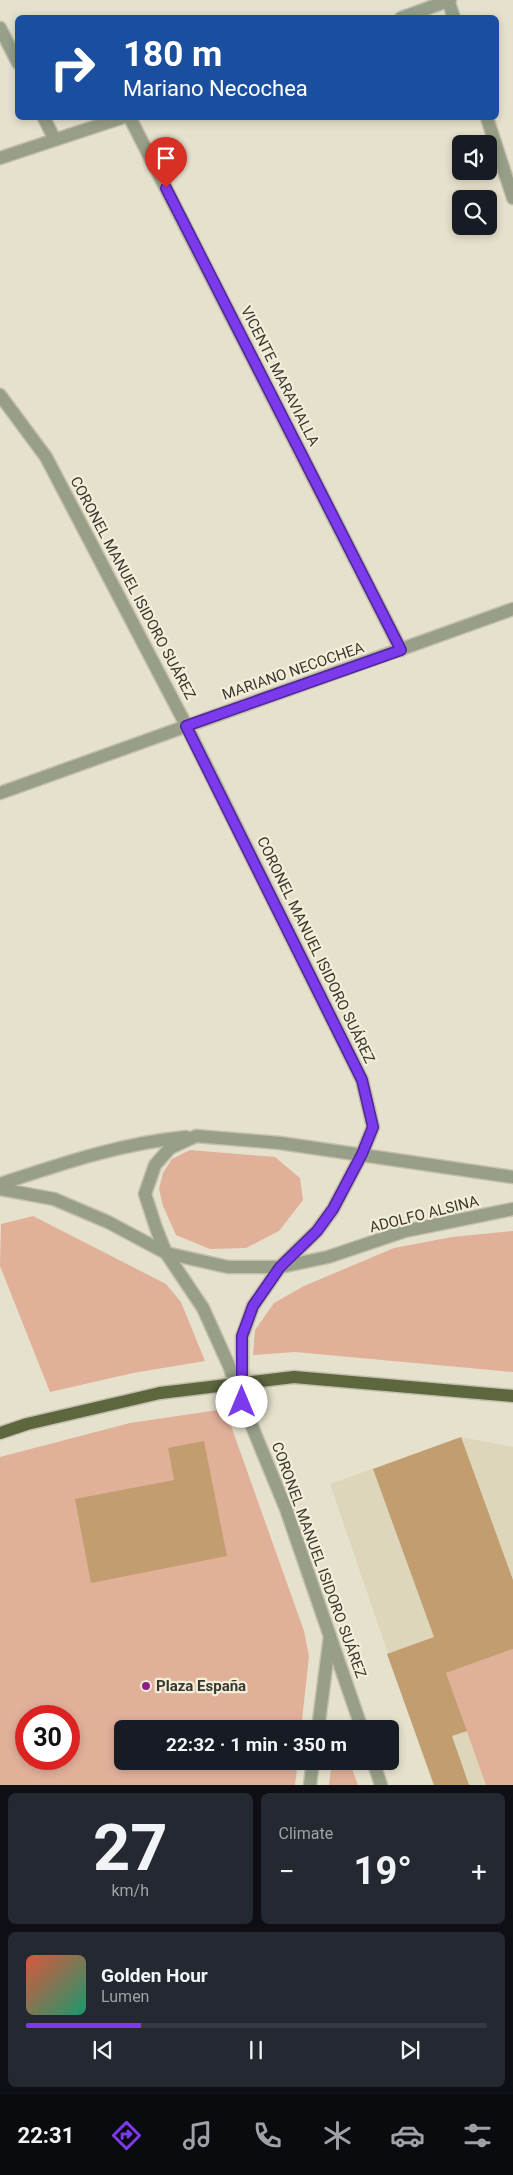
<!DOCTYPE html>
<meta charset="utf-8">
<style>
:root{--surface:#171b24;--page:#242831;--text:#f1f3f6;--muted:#9ea1a6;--line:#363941;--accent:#7c3aed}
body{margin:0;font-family:Roboto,sans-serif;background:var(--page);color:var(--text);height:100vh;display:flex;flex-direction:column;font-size:19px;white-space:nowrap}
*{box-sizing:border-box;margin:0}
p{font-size:16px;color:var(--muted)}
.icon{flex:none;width:28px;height:28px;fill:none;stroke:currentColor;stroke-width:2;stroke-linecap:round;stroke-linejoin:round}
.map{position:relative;height:1785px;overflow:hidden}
.side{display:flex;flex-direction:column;gap:8px;padding:8px;background:#0d0f14;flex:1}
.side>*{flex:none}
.hud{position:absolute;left:15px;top:15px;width:484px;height:105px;border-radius:8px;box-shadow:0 2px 8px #0003;background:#1a4fa0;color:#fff;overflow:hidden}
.fabs{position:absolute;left:452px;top:135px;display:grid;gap:10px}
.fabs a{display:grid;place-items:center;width:45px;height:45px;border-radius:8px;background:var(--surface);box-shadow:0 2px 8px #0003;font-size:25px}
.speed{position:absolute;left:15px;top:1705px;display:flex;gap:10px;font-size:25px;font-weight:700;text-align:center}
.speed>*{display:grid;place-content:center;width:65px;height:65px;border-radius:50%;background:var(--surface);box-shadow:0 2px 8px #0003;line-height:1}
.speed .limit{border:8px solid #d22;background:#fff;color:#111}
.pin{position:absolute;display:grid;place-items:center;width:42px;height:42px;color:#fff;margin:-51px -21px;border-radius:50% 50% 50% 0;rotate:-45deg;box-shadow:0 0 5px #0007}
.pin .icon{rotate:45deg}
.me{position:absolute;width:55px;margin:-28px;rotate:0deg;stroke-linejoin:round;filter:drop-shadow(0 0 4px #0008)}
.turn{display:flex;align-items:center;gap:18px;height:105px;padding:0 25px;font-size:22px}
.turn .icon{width:65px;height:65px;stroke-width:2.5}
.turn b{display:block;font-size:35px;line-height:42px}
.big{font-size:38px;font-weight:700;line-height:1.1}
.side .card{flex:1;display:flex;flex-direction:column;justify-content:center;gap:8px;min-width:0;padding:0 18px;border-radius:8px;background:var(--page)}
.side .dial{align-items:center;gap:0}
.dial b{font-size:65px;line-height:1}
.song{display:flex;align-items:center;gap:15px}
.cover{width:60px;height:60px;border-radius:8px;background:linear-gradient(135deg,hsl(10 70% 55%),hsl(160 70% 35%))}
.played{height:5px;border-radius:2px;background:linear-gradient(90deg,var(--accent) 25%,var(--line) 25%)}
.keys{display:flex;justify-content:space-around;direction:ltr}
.heat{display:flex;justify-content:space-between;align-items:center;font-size:28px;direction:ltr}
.side .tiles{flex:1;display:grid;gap:8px;grid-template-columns:1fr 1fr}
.card:last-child{grid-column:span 2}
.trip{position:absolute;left:114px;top:1720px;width:285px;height:50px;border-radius:8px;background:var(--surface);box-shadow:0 2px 8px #0003;font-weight:700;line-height:50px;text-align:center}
.dock{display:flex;height:80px;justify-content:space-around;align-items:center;background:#090b0e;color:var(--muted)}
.dock .icon{width:35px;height:35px}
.dock .active{color:var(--accent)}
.dock b{font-size:22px;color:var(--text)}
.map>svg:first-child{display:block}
</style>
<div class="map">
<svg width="513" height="1785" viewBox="0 0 513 1785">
<rect width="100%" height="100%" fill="#e6e1cc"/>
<!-- built -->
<path fill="#ddd6ba" d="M461,1437L513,1447V1785H433L330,1484Z"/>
<!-- green -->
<g fill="#e1b099" fill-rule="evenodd">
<path d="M190,1150L275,1157L300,1178L303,1200L279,1231L246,1248L210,1249L176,1235L163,1206L159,1189L163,1173L172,1159Z"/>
<path d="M33,1216L166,1284L181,1302L205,1361L133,1373L50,1392L0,1266L1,1224Z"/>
<path d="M513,1231V1372L295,1352L253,1355L255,1330L274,1303L304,1286L394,1248L452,1237Z"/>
<path d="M225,1409L304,1631L309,1656L301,1729H122V1761H298L295,1785H0V1457L130,1423ZM26,1716H69V1759H26Z"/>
<path d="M513,1649V1785H486L446,1673Z"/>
<path d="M332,1761H349L358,1785H329Z"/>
</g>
<!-- building -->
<g fill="#c29d70">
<path d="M461,1437L513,1580V1649L446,1673L467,1731L452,1736L469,1785H434L387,1654L434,1637L373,1469Z"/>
<path d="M204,1441L227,1556L91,1583L75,1499L174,1480L168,1448Z"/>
</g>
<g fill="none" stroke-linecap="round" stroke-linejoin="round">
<!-- minor casing -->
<g stroke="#c3bfad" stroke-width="15">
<g id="minor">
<path d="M448,0L454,18"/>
<path d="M401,18L450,0"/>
<path d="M0,28L18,63"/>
<path d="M44,118L54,138"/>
<path d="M130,118L401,650"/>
<path d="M487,118L513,198"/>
<path d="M0,158L121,118"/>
<path d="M0,395L46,457L186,725L362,1080L373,1127L362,1154L333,1209L317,1231L280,1267L253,1306L242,1337V1402L286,1509L362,1729"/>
<path d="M0,793L513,609"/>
<path d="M0,1184C61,1164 122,1143 186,1137"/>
<path d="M0,1189L54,1199L108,1222L166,1253L228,1267H280L328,1257L405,1231L513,1209"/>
<path d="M238,1393L230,1368L203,1308L166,1253L156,1228L145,1194L155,1165L170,1148L196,1136L280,1143L513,1177"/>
<path d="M318,1729L330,1636"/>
<path d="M373,1761L381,1785"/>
<path d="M310,1785L313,1761"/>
</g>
</g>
<!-- primary casing -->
<g stroke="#c3bfad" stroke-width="15">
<g id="primary">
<path d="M294,1377L513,1396"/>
<path d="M0,1433L27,1424L160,1393"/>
</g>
</g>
<!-- minor -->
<use href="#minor" stroke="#979f88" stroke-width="12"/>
<!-- primary -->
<use href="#primary" stroke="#5c673e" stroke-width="12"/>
<!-- primary-bridge casing -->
<g stroke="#c3bfad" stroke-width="15" stroke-linecap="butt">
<path id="primary-bridge" d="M160,1393L294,1377"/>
</g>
<!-- primary-bridge -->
<use href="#primary-bridge" stroke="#5c673e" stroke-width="12"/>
</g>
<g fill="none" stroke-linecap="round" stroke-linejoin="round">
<!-- route casing -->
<g stroke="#51269a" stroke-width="12">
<path id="route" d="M166,188L401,650L186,726L362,1080L373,1127L362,1154L333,1209L317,1231L280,1267L253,1306L242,1336V1402"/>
</g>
<!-- route -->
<use href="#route" stroke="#7c3aed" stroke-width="9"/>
</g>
<!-- markers -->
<circle fill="#8b2186" stroke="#f3eed9" stroke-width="2" cx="146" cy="1686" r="5"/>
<g text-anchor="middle" stroke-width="4.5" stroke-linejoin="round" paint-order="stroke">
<!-- street labels -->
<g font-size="15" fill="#39372f" stroke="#f3eed9">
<text transform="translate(280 376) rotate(63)" y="5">VICENTE MARAVIALLA</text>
<text transform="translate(133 588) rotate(62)" y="5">CORONEL MANUEL ISIDORO SUÁREZ</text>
<text transform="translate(293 671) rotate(-19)" y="5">MARIANO NECOCHEA</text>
<text transform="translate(316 950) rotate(64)" y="5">CORONEL MANUEL ISIDORO SUÁREZ</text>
<text transform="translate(424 1214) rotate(-14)" y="5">ADOLFO ALSINA</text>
<text transform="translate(319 1560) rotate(70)" y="5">CORONEL MANUEL ISIDORO SUÁREZ</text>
</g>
<!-- poi labels -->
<g font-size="15" font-weight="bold" fill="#39372f" stroke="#f3eed9" text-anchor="start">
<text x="156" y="1691">Plaza España</text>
</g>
</g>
</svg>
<div class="fabs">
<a><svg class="icon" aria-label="sound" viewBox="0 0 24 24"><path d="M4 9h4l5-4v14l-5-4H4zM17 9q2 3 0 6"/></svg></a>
<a><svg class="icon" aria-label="search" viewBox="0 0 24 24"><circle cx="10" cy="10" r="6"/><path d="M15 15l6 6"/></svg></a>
</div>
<div class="speed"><div class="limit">30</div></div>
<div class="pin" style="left:166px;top:188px;background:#d93025"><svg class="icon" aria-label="arrive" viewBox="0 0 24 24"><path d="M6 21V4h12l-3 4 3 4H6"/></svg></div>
<svg class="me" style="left:242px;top:1402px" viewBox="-20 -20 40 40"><circle r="19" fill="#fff"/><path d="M0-13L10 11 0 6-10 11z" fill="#7c3aed"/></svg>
<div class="trip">22:32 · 1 min · 350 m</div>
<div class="hud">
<div class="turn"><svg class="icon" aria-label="right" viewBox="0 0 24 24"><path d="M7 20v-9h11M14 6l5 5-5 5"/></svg><div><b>180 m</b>Mariano Necochea</div></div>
</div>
</div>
<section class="side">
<div class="tiles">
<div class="card dial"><b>27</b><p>km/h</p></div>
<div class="card"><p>Climate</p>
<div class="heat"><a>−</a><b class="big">19°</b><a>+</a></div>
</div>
<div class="card">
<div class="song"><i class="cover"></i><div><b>Golden Hour</b><p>Lumen</p></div></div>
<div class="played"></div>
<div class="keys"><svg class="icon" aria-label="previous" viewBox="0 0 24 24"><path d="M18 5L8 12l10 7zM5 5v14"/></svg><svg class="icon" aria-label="pause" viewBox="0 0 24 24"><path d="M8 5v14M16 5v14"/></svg><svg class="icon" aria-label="next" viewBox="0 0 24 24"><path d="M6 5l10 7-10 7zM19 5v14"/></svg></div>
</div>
</div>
</section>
<nav class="dock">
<b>22:31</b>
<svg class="icon active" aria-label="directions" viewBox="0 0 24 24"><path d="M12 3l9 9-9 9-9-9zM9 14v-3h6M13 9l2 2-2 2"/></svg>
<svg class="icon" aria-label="music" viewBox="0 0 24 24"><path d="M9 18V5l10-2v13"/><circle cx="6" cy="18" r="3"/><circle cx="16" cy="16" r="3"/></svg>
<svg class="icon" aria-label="phone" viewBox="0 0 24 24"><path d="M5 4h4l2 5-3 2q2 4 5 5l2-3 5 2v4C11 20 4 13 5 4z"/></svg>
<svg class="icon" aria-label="climate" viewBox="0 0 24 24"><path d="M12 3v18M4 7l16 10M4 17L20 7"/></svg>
<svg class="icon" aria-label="car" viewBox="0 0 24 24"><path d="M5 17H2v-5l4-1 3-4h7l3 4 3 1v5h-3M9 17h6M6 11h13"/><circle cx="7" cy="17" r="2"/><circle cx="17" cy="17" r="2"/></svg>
<svg class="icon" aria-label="filters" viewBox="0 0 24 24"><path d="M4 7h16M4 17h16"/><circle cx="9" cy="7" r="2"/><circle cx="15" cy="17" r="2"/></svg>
</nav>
